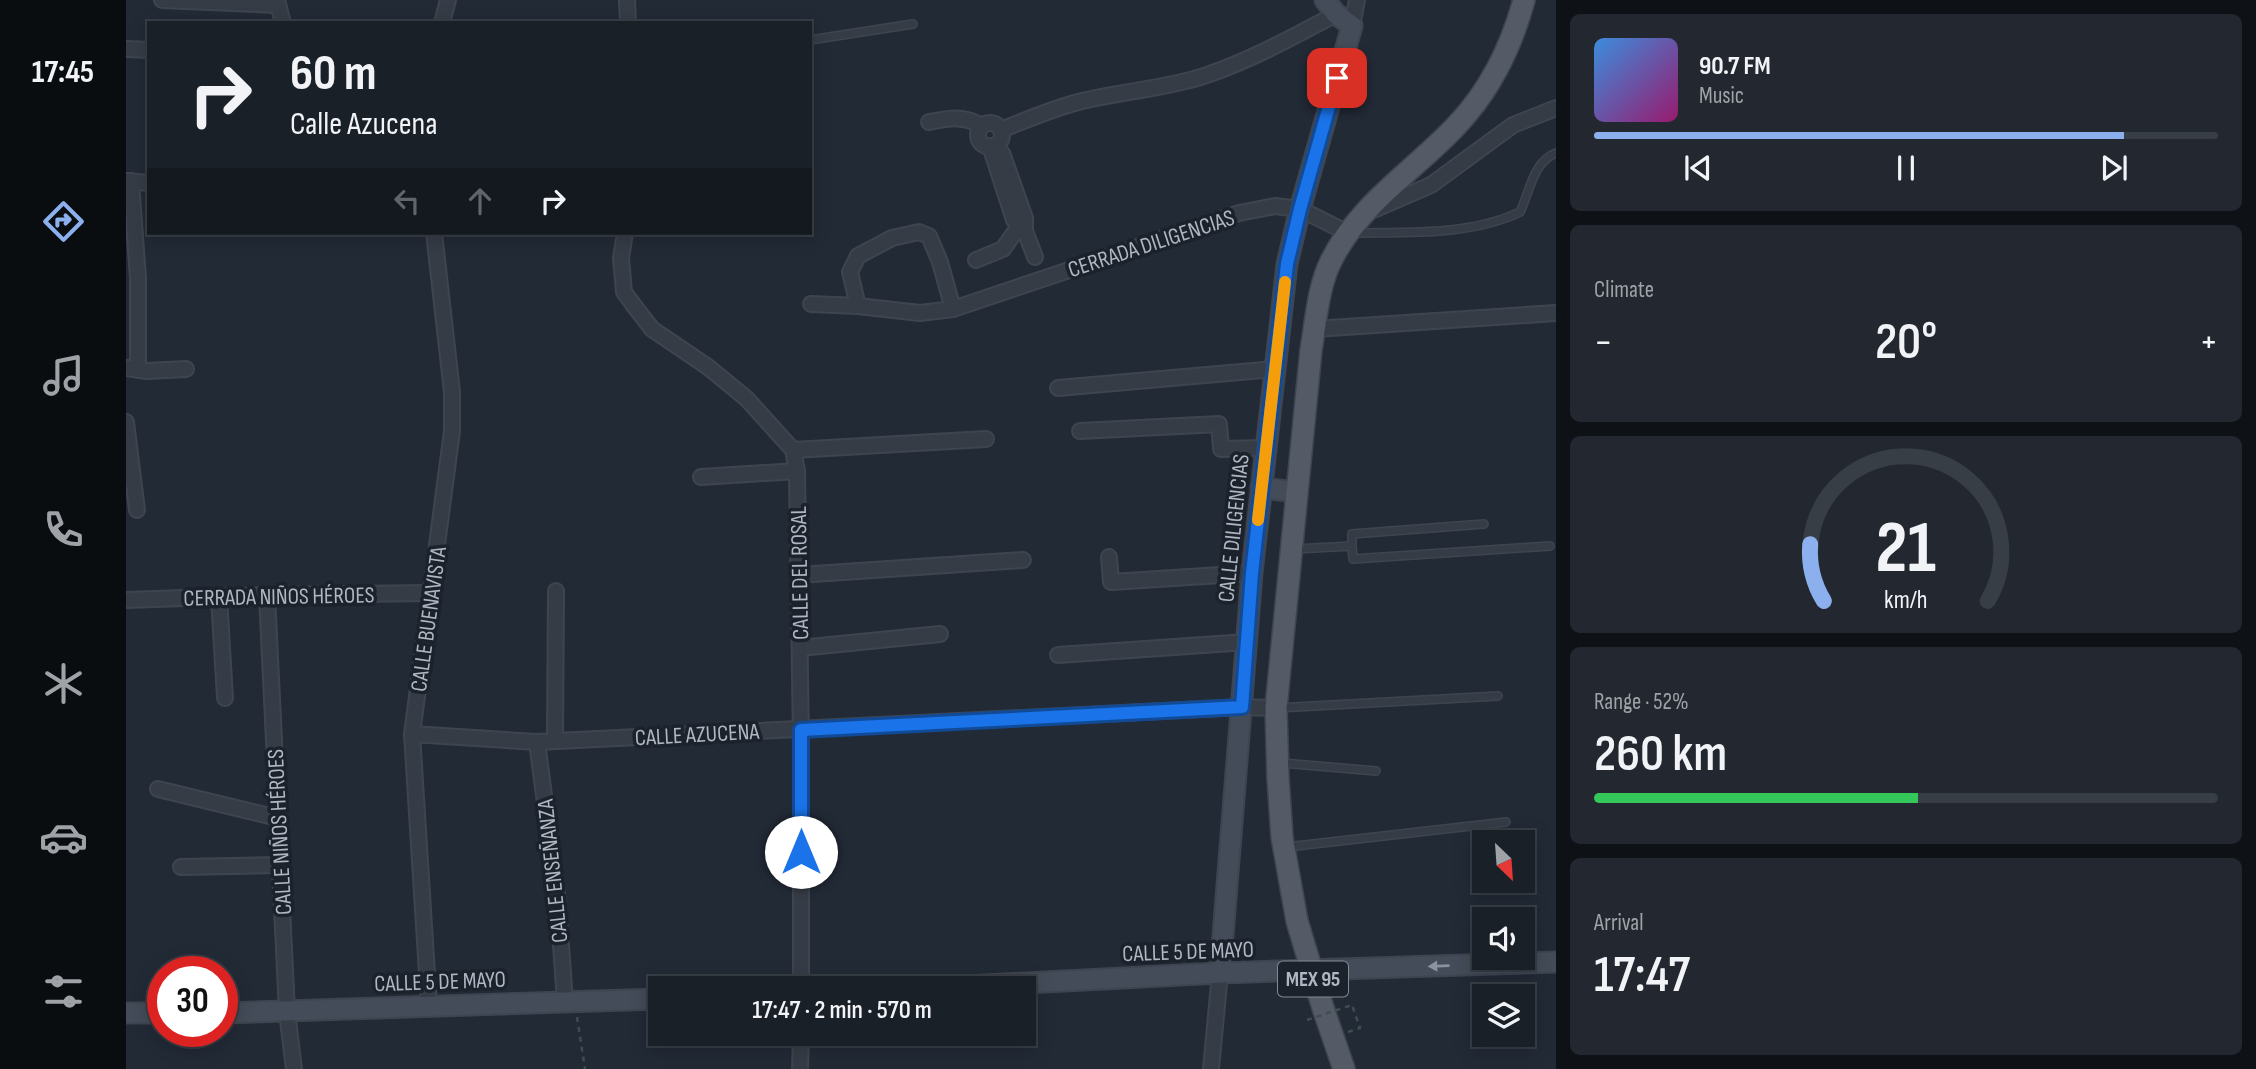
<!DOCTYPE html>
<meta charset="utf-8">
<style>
:root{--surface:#1a2028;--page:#232830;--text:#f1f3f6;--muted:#9fa3a8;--line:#383e45;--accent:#8bb0ed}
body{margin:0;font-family:"Sofia Sans Condensed",sans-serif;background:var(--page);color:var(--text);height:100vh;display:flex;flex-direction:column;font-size:26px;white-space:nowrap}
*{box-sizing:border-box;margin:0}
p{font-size:23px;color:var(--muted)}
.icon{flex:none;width:38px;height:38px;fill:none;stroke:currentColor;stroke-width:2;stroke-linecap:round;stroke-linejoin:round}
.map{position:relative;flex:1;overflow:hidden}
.sheet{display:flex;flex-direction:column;gap:14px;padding:14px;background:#0e1216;width:700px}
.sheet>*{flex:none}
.hud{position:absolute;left:21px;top:21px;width:665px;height:214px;border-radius:0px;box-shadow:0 4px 18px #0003,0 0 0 2px var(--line);background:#1a2028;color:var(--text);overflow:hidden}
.needle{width:46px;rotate:155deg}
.fabs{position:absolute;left:1346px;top:830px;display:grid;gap:14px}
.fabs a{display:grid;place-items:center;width:63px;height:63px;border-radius:0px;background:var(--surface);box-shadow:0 4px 18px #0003,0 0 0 2px var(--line);font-size:35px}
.speed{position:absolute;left:21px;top:956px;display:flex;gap:14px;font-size:35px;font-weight:700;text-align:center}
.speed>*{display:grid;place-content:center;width:91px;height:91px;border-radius:50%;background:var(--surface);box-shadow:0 4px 18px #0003,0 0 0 2px var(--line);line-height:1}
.speed .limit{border:10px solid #d22;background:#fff;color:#111}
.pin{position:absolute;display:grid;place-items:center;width:60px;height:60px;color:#fff;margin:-30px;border-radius:14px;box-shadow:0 4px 10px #0006}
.me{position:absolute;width:77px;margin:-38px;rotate:0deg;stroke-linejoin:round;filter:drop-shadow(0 0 5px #0008)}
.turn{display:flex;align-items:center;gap:24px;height:147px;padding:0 28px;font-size:32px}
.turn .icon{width:91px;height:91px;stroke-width:2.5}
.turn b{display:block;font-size:49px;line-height:60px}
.lanes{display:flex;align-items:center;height:66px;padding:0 28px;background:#0003;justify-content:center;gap:35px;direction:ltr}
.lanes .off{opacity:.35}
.big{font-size:52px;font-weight:600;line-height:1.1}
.sheet .card{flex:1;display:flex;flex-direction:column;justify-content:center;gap:10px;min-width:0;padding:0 24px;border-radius:10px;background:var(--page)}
.sheet .dial{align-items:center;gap:0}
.dial svg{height:182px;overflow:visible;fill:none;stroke:var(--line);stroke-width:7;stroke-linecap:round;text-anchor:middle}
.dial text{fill:var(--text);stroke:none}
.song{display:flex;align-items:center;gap:21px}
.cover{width:84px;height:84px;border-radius:10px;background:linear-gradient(135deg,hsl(210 70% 55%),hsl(320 70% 35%))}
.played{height:7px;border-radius:4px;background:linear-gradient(90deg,var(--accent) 85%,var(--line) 85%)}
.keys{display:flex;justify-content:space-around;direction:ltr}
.heat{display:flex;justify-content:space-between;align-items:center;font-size:38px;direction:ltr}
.charge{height:10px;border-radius:5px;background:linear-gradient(90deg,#34c759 52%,var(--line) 0)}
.trip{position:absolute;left:522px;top:976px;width:388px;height:70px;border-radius:0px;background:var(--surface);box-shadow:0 4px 18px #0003,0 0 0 2px var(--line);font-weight:600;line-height:70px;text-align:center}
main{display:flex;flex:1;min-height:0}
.dock{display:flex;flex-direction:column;width:126px;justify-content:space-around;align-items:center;background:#0a0d10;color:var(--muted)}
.dock .icon{width:49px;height:49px}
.dock .active{color:var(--accent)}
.dock b{font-size:32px;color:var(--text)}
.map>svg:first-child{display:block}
</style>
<main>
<nav class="dock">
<b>17:45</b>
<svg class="icon active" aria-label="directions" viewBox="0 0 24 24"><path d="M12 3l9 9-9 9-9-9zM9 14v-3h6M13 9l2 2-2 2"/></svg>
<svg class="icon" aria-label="music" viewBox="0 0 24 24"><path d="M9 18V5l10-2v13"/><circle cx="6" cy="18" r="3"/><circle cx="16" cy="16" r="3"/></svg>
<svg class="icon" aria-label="phone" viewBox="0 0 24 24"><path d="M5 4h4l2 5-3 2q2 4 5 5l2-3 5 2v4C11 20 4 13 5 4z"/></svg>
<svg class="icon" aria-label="climate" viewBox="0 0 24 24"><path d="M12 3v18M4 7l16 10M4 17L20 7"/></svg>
<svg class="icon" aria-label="car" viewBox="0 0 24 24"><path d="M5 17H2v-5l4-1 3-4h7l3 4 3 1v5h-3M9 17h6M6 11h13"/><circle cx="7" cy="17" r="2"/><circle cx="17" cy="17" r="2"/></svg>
<svg class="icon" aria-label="filters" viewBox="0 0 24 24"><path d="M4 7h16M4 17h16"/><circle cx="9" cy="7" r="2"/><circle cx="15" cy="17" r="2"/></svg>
</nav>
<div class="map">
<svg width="1430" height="1069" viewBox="0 0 1430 1069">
<rect width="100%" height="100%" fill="#222a36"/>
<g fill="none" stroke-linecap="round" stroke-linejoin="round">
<!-- lane casing -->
<g stroke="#3f4550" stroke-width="10">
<g id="lane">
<path d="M684,40L787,24"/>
<path d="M1226,233C1282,232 1343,236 1394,212C1404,191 1407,162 1430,153"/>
<path d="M1226,546V534L1358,524"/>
<path d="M1169,549L1226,546L1227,559L1424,546"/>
<path d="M1151,708L1372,696"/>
<path d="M1156,763L1250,771"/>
<path d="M1161,847L1380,822"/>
</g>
</g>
<!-- street casing -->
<g stroke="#3f4550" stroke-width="18">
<g id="street">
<path d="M36,0L152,5"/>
<path d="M151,0L157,23"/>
<path d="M501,0L502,23"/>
<path d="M316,23L322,0"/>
<path d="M1226,26L1231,0"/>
<path d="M0,49L23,50"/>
<path d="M803,122C824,118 838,115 856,126"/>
<circle cx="864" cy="135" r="12"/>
<path d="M875,130C902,119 928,108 956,101C997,91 1038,89 1078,76C1125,60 1167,37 1210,14"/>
<path d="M864,146L888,220L899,231L909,257"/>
<path d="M876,153L899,218V231"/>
<path d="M0,181L23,183"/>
<path d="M5,181L12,278V370"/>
<path d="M1245,211L1305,185L1387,125L1430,108"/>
<path d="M499,233L495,258L498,292L509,307L526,329L582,367L621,399L667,450L671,471L675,743V989"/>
<path d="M850,260L877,249L898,219"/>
<path d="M685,304L732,306L794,313L827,309L1113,213L1149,206L1174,209L1222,233"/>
<path d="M732,306L724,272L732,256L766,238L793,232L803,236L814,262L827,309"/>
<path d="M1189,329L1430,313"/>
<path d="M0,368L21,371L60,369"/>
<path d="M932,388L1149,369"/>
<path d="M0,422L11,510"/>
<path d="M954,431L1093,424L1095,449L1140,448"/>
<path d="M667,450L860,439"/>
<path d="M575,477L671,471"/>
<path d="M983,557L985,582L1126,573"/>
<path d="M673,575L897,560"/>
<path d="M141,595L161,1012L168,1069"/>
<path d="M93,597L99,698"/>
<path d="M0,600L141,595L306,593"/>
<path d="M674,648L814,634"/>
<path d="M932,655L1121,642"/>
<path d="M286,734L411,742L1116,707L1150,708"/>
<path d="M429,741L430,591"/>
<path d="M411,742L432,902L439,1002"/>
<path d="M32,789L152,818"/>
<path d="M55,867L154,865"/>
<path d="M303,1006L286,734L326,431V392L308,233"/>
<path d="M674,1069L675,1034"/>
<path d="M1085,1069L1094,973"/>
</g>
</g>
<!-- secondary casing -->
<g stroke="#3f4550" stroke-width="23">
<g id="secondary">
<path d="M1135,488L1171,492"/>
<path d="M1094,973L1126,573L1161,264L1174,209L1226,26L1210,14L1199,0"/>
<path d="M781,989L1094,973L1430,962"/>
<path d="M0,1013H37"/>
<path d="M96,1013L534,999"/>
</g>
</g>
<!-- primary casing -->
<g stroke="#3f4550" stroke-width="24">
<path id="primary" d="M1218,1069L1197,1008L1171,921L1156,837L1152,778L1150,708L1185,350C1190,321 1192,287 1205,261C1233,204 1289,170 1331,125C1365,89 1385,48 1398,0"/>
</g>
<!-- path -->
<g stroke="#3d4e4f" stroke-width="2.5" stroke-dasharray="5 5" stroke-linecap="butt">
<path d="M451,1017L459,1069"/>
<path d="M1222,1032L1234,1028L1226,1005"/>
</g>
<!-- lane -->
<use href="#lane" stroke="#363c46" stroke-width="7"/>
<!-- street -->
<use href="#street" stroke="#363c46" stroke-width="14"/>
<!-- secondary -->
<use href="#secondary" stroke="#444c59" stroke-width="19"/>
<!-- primary -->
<use href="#primary" stroke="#545b66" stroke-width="21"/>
<!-- path-bridge -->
<path stroke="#3d4e4f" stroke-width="2.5" stroke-dasharray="5 5" stroke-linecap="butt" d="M1181,1020L1226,1005"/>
</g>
<!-- one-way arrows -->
<defs><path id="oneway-solid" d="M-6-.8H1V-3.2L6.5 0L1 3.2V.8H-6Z" transform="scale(1.75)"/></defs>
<use fill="#8a929e" href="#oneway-solid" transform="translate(1313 966) rotate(178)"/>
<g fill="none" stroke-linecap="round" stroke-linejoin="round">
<!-- route casing -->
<g stroke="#114b97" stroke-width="18">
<path id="route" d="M675,852V730L1116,707L1126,573L1161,264L1174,209L1211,78"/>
</g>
<!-- route -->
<use href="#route" stroke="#1a73e8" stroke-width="12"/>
<!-- slow -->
<path stroke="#f59e0b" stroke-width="12" d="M1132,520L1159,282"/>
</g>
<g text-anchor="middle" stroke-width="7" stroke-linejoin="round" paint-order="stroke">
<!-- shield labels -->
<rect fill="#1b222b" stroke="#838a95" stroke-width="2" x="1152" y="961.5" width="70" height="35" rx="5"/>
<g font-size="21" font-weight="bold" fill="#b0b7c3">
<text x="1187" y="986">MEX 95</text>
</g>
<!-- street labels -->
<g font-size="23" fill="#b0b7c3" stroke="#1b222b">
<text transform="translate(1025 243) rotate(-18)" y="8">CERRADA DILIGENCIAS</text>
<text transform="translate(1107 528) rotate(-84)" y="8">CALLE DILIGENCIAS</text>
<text transform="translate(673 573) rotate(-91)" y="8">CALLE DEL ROSAL</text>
<text transform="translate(153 596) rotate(-1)" y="8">CERRADA NIÑOS HÉROES</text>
<text transform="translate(302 619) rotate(-82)" y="8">CALLE BUENAVISTA</text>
<text transform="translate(571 734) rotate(-3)" y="8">CALLE AZUCENA</text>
<text transform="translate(153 832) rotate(-93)" y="8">CALLE NIÑOS HÉROES</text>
<text transform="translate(426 871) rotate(-96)" y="8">CALLE ENSEÑANZA</text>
<text transform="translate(1062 951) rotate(-2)" y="8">CALLE 5 DE MAYO</text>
<text transform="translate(314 981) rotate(-2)" y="8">CALLE 5 DE MAYO</text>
</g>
</g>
</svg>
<div class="fabs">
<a><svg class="needle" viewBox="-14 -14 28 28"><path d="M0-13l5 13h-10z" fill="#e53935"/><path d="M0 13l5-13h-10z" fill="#9fa3a8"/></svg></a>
<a><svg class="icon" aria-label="sound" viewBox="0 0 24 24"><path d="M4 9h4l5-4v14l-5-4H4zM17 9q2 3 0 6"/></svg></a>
<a><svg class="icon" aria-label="layers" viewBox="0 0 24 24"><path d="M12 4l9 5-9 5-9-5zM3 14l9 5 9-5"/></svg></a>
</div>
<div class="speed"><div class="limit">30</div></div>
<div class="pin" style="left:1211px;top:78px;background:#d93025"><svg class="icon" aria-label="arrive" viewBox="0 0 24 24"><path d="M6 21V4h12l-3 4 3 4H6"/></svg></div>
<svg class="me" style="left:675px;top:852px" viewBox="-20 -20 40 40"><circle r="19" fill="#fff"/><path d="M0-13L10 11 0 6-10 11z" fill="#1a73e8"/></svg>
<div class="trip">17:47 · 2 min · 570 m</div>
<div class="hud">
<div class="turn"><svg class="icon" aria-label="right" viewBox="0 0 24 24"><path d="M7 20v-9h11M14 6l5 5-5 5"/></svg><div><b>60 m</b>Calle Azucena</div></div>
<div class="lanes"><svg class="icon off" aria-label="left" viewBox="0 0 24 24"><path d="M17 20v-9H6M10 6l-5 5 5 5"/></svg><svg class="icon off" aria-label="ahead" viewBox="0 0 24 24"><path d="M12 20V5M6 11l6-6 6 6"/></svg><svg class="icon" aria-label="right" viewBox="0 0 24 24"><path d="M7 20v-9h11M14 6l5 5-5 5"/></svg></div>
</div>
</div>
<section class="sheet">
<div class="card">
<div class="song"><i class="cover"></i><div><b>90.7 FM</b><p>Music</p></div></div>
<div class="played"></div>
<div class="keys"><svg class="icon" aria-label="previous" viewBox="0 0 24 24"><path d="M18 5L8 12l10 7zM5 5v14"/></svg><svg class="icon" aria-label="pause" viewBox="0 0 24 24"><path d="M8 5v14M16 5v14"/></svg><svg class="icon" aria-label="next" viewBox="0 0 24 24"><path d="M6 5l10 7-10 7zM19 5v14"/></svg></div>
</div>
<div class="card"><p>Climate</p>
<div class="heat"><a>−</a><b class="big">20°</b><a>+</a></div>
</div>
<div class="card dial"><svg viewBox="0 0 100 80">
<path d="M14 69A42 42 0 1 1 86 69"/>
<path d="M14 69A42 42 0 0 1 8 44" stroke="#8bb0ed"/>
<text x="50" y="56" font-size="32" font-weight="700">21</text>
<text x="50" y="72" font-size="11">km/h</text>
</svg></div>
<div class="card"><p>Range · 52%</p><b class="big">260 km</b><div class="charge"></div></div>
<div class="card"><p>Arrival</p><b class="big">17:47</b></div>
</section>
</main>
